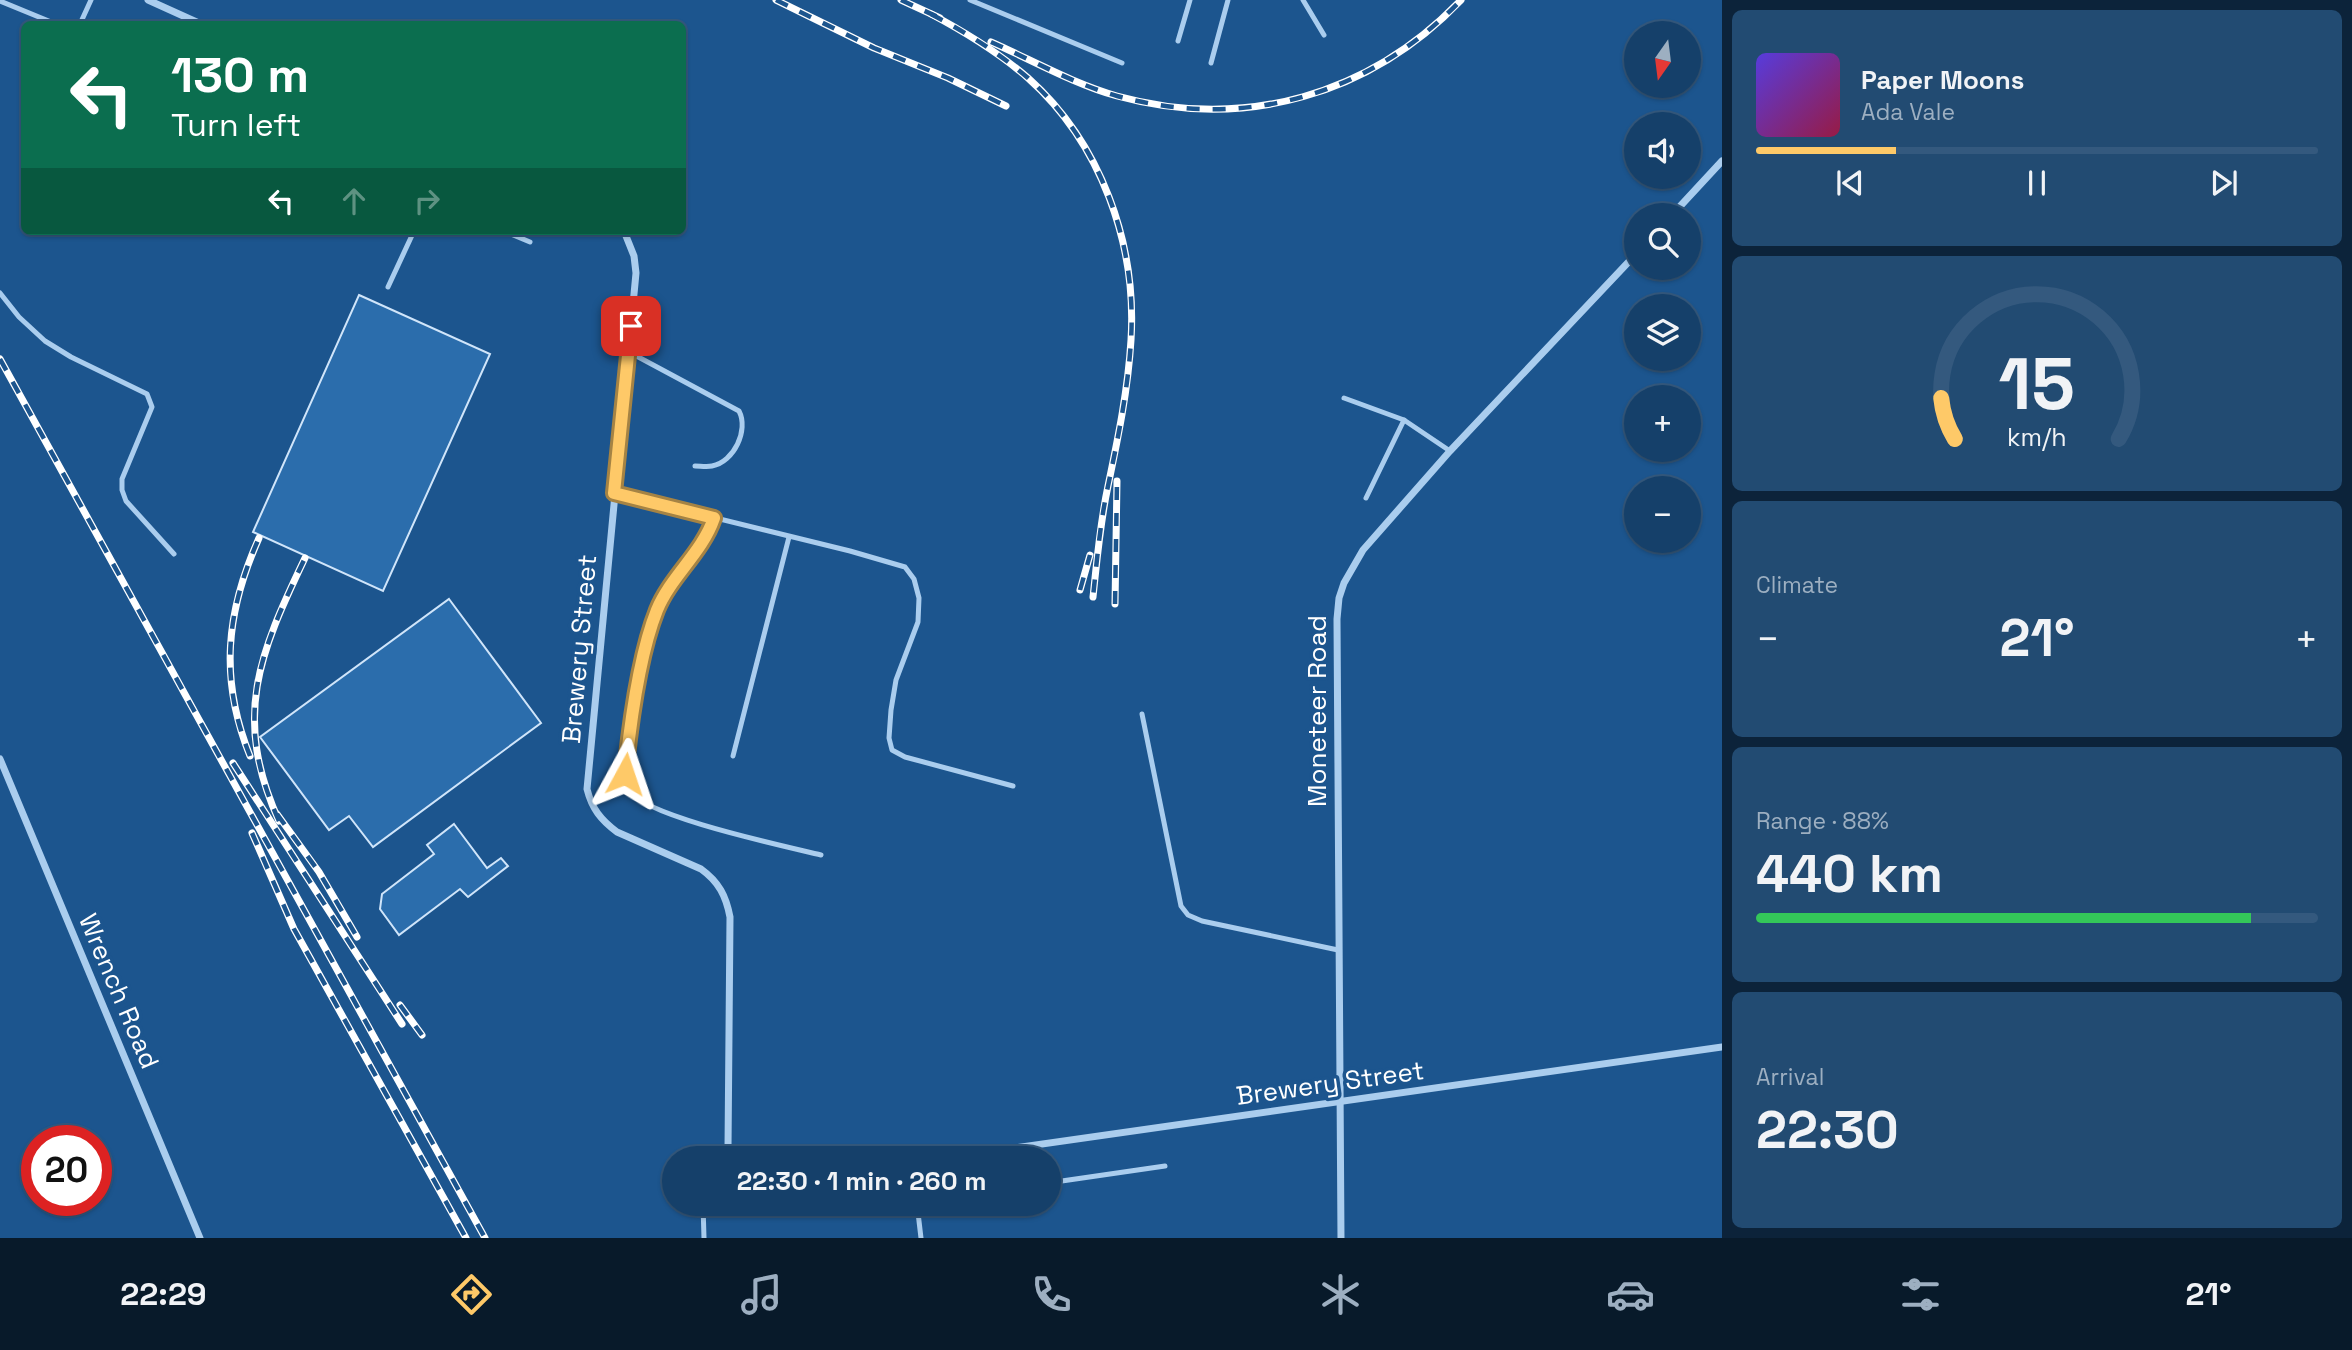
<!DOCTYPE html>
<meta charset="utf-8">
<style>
:root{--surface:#15406a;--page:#224b72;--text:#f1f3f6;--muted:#9dafc1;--line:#34597e;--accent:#fec968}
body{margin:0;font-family:"Space Grotesk",sans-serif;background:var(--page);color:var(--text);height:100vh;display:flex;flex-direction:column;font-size:26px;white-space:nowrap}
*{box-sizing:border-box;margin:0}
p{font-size:23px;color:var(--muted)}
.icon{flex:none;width:38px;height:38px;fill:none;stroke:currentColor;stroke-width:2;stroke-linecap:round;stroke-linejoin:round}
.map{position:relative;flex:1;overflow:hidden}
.drawer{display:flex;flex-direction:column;gap:10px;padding:10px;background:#0c233a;width:630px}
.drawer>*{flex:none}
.hud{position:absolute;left:21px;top:21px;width:665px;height:214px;border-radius:10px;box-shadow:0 2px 5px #0004,0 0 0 2px var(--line);background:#0b6e4f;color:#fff;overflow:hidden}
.needle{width:46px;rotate:194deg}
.tools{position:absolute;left:1624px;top:21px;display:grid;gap:14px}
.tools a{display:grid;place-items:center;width:77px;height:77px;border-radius:50%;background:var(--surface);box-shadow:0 2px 5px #0004,0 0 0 2px var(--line);font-size:35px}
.speed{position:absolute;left:21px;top:1125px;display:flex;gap:14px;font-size:35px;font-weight:700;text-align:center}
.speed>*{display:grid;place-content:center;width:91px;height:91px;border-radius:50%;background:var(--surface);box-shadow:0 2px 5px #0004,0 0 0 2px var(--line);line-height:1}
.speed .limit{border:10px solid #d22;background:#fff;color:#111}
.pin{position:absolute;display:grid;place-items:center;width:60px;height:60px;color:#fff;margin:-30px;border-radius:14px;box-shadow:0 4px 10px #0006}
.me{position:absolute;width:77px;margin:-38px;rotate:5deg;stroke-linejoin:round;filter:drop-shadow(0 0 5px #0008)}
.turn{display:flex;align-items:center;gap:24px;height:147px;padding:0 35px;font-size:32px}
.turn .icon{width:91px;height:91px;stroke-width:2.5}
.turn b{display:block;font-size:49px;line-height:60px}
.lanes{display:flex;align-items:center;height:66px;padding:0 35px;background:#0003;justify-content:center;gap:35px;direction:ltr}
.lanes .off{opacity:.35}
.big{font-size:52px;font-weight:700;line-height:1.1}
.drawer .tile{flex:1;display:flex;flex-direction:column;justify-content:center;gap:10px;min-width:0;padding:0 24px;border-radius:10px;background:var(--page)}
.drawer .dial{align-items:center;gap:0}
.dial svg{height:182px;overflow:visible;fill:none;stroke:var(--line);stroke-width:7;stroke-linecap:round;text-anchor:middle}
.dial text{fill:var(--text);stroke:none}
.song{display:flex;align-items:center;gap:21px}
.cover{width:84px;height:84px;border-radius:10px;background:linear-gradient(135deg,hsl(250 70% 55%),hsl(340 70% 35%))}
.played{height:7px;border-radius:4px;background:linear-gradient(90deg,var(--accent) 25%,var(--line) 25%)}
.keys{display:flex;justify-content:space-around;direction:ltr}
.heat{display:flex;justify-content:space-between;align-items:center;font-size:38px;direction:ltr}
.charge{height:10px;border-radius:5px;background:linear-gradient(90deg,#34c759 88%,var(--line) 0)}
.trip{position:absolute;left:662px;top:1146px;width:399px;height:70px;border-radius:35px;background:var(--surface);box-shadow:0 2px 5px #0004,0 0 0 2px var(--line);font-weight:700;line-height:70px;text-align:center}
.dock{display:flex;height:112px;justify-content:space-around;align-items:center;background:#081a2a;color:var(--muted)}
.dock .icon{width:49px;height:49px}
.dock .selected{color:var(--accent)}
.dock b{font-size:32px;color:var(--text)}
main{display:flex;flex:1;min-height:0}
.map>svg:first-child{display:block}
</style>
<main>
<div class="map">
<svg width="1722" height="1238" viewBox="0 0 1722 1238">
<rect width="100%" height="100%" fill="#1c558e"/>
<!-- building -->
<g fill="#2b6dac" stroke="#d0e5fa" stroke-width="2">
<path d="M359,295L490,354L383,591L253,532Z"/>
<path d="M449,599L541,723L373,847L349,816L329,830L260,737Z"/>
<path d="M454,824L487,868L501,858L508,866L468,897L460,889L399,935L380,909L382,894L434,854L427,845Z"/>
</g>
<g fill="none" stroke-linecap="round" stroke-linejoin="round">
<!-- service -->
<g stroke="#aacdee" stroke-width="5">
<path d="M970,0L1122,63"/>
<path d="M1303,0L1324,35"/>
<path d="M0,1L56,24"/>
<path d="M80,24L91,0"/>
<path d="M1178,41L1190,0"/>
<path d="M1211,63L1228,0"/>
<path d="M504,231L530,242"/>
<path d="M388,287L414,231"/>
<path d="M0,293L19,317L45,341L71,357L147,394L152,407L122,479V490L126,501L174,554"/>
<path d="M629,352L739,411C749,430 734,462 712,466C707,467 700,466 695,466"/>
<path d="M1344,398L1404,420L1450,451"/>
<path d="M614,493L850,551L905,567L914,579L919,598L918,622L896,680L891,710L889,738L892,750L905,757L1013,786"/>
<path d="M1366,498L1404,420"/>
<path d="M714,518C702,552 672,575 658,608C645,639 641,675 634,707C629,734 620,766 631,791C642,816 789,847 821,855"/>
<path d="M1142,714L1181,906L1188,915L1202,921L1338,950"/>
<path d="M733,756L789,537"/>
<path d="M1048,1183L1165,1166"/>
<path d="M703,1204L704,1238"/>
<path d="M917,1204L921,1238"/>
</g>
<!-- minor -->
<g stroke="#aacdee" stroke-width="7">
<path d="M148,0L201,24"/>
<path d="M1672,215L1722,161"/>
<path d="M624,231L634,256L636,273L587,789C592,809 601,820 617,832L701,869C719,882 726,896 730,917L728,1149L732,1158"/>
<path d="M0,759L200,1238"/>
<path d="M944,1158L1722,1047"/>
<path d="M1341,1238L1337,619L1339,598L1344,583L1363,550L1450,451L1636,254"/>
</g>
<!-- rail casing -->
<g stroke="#fff" stroke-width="7">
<g id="rail">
<path d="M776,0L874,48L948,78L1006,106"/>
<path d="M901,0L940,18"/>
<path d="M931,14C965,32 998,52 1028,78C1101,143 1137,244 1131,340C1128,390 1118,438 1108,486C1100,523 1097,560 1093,597"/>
<path d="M991,42C1032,60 1074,84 1117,96C1245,131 1370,95 1461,0"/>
<path d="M0,359L485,1238"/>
<path d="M1080,590L1090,555"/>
<path d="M1115,604L1117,481"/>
<path d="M250,756C219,679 226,612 259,538"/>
<path d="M233,763L402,1024"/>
<path d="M277,814L319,872L357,937"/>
<path d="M279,821C232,717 259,654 305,558"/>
<path d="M252,833L294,929L466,1238"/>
<path d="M400,1005L422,1035"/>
</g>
</g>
<!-- rail -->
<use href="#rail" stroke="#1c558e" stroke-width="4.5" stroke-dasharray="13" stroke-linecap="butt"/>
</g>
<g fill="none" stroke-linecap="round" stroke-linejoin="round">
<!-- route casing -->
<g stroke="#a58344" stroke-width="18">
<path id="route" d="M625,774C630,725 639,655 657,610C671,576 702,553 714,518L614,493L631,326"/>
</g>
<!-- route -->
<use href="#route" stroke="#fec968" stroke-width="12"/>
</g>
<g text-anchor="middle" stroke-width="7" stroke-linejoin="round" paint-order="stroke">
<!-- street labels -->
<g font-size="26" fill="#fff" stroke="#1c558e">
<text transform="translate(579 649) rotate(-85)" y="9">Brewery Street</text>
<text transform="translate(1317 711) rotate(-90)" y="9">Moneteer Road</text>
<text transform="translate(119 991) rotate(67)" y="9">Wrench Road</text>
<text transform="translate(1330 1083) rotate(-8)" y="9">Brewery Street</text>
</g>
</g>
</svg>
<div class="tools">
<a><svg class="needle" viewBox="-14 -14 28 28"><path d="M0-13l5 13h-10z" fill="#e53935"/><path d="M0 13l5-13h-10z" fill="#9dafc1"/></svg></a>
<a><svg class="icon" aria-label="sound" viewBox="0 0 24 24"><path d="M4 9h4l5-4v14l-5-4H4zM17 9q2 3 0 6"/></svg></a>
<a><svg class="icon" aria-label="search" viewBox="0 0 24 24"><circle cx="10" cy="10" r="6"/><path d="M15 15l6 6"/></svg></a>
<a><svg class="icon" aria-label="layers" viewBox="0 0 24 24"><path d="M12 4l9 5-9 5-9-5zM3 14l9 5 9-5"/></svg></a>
<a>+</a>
<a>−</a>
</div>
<div class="speed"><div class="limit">20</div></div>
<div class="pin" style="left:631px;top:326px;background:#d93025"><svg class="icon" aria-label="arrive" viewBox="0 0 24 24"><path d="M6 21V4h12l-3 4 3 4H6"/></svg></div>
<svg class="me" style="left:625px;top:774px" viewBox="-20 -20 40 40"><path d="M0-17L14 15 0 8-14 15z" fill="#fec968" stroke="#fff" stroke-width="4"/></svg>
<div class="trip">22:30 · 1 min · 260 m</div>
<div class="hud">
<div class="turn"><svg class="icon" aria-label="left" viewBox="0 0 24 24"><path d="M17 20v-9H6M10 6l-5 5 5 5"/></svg><div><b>130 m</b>Turn left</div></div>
<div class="lanes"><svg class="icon" aria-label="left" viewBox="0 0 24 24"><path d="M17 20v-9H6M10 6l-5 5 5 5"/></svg><svg class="icon off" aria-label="ahead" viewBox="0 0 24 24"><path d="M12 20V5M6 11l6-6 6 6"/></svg><svg class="icon off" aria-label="right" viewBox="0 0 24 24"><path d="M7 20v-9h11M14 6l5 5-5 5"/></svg></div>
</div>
</div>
<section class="drawer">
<div class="tile">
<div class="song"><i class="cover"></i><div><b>Paper Moons</b><p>Ada Vale</p></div></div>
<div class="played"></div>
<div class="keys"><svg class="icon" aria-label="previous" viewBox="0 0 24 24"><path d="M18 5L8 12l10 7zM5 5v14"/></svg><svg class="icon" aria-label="pause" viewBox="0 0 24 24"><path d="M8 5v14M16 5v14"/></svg><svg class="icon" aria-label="next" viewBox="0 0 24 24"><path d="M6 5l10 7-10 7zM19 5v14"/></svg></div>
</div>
<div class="tile dial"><svg viewBox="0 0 100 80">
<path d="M14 69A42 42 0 1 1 86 69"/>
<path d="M14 69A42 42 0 0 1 8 51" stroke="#fec968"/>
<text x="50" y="56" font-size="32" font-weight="700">15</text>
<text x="50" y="72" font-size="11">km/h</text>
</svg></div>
<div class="tile"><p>Climate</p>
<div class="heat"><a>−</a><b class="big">21°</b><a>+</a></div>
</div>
<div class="tile"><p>Range · 88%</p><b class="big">440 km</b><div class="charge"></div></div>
<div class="tile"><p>Arrival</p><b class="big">22:30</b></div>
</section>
</main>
<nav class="dock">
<b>22:29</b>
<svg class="icon selected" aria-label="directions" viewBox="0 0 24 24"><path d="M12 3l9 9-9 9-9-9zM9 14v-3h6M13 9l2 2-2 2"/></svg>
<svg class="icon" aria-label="music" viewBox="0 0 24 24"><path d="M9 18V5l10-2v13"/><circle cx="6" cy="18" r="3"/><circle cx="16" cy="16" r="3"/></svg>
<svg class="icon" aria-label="phone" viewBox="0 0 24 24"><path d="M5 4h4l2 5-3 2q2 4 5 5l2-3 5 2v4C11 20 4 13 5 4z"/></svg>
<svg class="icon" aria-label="climate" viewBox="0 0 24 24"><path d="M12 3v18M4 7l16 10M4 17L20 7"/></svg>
<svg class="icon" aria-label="car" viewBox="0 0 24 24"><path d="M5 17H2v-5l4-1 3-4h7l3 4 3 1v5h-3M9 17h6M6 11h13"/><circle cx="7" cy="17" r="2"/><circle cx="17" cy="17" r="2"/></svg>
<svg class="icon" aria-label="filters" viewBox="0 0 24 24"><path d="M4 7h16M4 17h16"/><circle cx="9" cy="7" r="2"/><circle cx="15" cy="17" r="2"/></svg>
<b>21°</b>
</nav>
